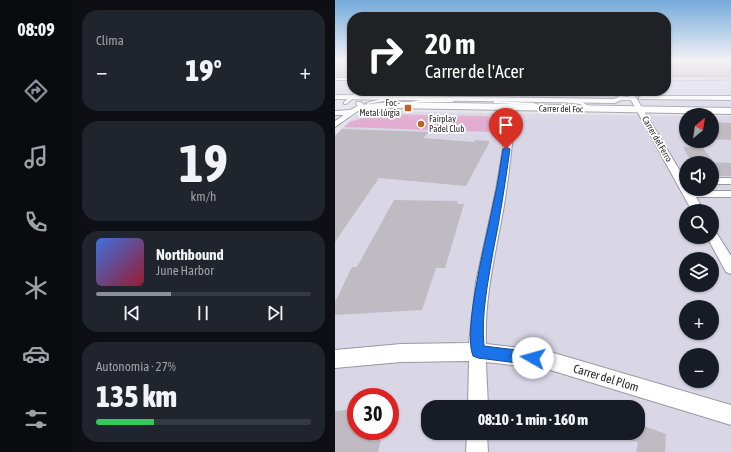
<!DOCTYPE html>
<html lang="es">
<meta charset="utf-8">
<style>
:root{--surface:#171b24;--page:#20242c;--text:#f1f3f6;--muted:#9ea1a6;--line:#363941;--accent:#8c9099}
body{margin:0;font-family:"Asap Condensed",sans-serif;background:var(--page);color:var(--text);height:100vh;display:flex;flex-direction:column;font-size:15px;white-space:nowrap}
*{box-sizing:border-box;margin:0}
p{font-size:13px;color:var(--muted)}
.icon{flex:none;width:22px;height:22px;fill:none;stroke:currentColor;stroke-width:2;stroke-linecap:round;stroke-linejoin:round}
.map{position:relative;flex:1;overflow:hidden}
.details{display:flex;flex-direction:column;gap:10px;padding:10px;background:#0d0f14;width:263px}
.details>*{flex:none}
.hud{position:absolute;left:12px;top:12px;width:324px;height:84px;border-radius:16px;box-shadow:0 1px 3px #0004;background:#202124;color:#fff;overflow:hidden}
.needle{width:26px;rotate:30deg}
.controls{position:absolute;left:344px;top:108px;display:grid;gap:8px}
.controls a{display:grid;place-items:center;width:40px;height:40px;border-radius:50%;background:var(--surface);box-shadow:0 1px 3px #0004;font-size:20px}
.speed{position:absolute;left:12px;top:388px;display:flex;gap:8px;font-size:20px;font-weight:700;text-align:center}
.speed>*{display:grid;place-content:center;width:52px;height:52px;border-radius:50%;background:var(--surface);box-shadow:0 1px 3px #0004;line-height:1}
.speed .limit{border:6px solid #d22;background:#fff;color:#111}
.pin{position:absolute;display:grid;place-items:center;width:34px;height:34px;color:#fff;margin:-41px -17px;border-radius:50% 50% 50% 0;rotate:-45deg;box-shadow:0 0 4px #0007}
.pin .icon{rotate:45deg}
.me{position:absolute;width:44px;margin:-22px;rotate:277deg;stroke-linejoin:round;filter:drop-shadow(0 0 3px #0008)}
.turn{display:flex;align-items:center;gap:14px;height:84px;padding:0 12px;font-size:18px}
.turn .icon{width:52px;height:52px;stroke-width:2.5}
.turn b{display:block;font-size:28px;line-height:34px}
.big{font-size:30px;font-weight:800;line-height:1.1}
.details .widget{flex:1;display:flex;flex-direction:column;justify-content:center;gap:6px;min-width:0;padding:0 14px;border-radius:16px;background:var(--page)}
.details .dial{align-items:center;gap:0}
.dial b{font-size:52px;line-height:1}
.song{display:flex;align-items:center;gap:12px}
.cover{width:48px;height:48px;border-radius:6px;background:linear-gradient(135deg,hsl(220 70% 55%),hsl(350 70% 35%))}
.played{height:4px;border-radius:2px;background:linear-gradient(90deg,var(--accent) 35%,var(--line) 35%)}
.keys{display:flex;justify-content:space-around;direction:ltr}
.heat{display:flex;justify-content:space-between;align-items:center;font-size:22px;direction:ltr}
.charge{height:6px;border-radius:3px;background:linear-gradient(90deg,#34c759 27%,var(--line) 0)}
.trip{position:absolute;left:86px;top:400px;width:224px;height:40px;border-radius:16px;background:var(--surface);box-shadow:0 1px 3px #0004;font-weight:800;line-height:40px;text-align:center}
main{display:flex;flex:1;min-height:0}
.dock{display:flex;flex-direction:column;width:72px;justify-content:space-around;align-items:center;background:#090b0e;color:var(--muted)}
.dock .icon{width:28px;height:28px}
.dock .on{color:var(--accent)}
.dock b{font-size:18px;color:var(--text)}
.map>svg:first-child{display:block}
</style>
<main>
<nav class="dock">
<b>08:09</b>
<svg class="icon on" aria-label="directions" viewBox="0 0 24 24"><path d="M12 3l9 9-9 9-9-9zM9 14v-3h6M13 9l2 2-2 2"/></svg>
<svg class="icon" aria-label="music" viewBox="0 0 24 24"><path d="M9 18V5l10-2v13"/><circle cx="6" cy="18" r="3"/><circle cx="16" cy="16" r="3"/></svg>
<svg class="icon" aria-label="phone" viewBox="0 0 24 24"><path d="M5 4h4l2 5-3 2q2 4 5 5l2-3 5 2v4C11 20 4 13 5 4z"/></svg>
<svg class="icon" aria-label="climate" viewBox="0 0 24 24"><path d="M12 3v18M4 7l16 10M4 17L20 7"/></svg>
<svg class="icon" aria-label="car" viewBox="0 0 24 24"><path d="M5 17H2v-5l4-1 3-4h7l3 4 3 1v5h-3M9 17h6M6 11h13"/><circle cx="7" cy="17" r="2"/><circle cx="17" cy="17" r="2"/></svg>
<svg class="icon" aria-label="filters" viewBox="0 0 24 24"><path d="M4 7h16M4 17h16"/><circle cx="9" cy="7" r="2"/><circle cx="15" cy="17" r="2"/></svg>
</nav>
<section class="details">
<div class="widget"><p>Clima</p>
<div class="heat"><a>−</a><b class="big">19°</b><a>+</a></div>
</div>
<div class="widget dial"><b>19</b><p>km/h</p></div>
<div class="widget">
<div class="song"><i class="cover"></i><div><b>Northbound</b><p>June Harbor</p></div></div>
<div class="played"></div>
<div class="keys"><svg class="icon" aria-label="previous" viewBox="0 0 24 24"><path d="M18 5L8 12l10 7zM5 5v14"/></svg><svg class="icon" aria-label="pause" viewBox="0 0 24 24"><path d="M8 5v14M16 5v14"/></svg><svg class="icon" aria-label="next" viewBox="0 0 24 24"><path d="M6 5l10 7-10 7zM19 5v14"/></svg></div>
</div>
<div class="widget"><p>Autonomía · 27%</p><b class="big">135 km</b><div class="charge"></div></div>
</section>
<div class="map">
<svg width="396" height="452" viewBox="0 0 396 452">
<rect width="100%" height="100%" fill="#e5e3ec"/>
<!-- built -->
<g fill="#d9d6e6" fill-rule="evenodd">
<path d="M0,60H17V91H331V60H396V107L0,100Z"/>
<path d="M38,111L351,116V141H377V116H396V452H0V135L21,115ZM351,163H377V189H351ZM351,211H377V237H351ZM351,259H377V285H351ZM351,307H377V333H351ZM351,355H377V381H351ZM21,397H55V431H21ZM93,407H303V433H93Z"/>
</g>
<!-- green -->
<path fill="#e1accf" d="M40,114L152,116L161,121L158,132L9,127L15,122Z"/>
<!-- building -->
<g fill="#c0bbc2">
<path d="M0,60H17V74L12,76H0Z"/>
<path d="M331,60H396V78L331,77Z"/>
<path d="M377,122L396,123V140L377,139Z"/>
<path d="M7,129L94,132L88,138L139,142L140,140L154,141V143L131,186L44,178L0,242V136Z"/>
<path d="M348,147L368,148L379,162L396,163V176H377V163H357Z"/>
<path d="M59,200L123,201L122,204H129L110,268H101L87,310L0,315V302L17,267H22Z"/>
<path d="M21,409V431H39L37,441L46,440L43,452H0V411Z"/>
<path d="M303,424L331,434L330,452H301L303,442L280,437L281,433H303Z"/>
</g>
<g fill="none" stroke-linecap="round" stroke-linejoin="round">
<!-- lane casing -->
<g stroke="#9998a0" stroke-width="2">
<g id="lane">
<rect x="0" y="78" width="17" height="2"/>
<path d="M23,91H27L11,104H9V102Z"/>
<path d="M52,98H53V100L33,104L31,103Z"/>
<path d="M85,100H117L119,101L117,102H85L69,105L67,104Z"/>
<path d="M231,100L247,102L259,109L256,110L245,104L230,102L229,101Z"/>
<path d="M160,101L199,103L208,108L205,109L198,105L159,103L158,102Z"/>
</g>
</g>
<!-- street casing -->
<g stroke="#9998a0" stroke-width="2">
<g id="street">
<path d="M291,91H297L351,181V189H356L357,191H396V197H361L369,211H357L296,100H286L280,103L0,99V95L279,99L285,96L294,97Z"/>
<path d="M306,96H396V100L304,99V97Z"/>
<path d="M22,102H26L30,106L0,127V121L9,115H0V111L15,110L23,106L21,103Z"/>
<path d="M178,106L181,108C177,142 174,177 168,211C160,255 149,300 151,344L212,351L396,405V425L212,369L151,362L153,407H133L134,361L66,362L0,368V350L66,344L134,343L141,282L161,190L175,108Z"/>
<rect x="377" y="178" width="19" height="6"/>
<path d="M377,230L381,232L396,256V274L391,272L372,237H377Z"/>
<path d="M132,433H152L153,452H131Z"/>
</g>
</g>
<!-- secondary casing -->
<g stroke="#9998a0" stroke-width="2">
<path id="secondary" d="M57,102L396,108V114L57,108L24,111L19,108L24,105Z"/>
</g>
<!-- path -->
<g stroke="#99989f" stroke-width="1" stroke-dasharray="1.5 1" stroke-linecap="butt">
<path d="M331,76H396"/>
<path d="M331,81L396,80"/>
</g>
<!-- lane -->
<use href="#lane" fill="#fff" fill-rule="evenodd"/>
<!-- street -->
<use href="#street" fill="#fff" fill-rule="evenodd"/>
<!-- secondary -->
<use href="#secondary" fill="#fff" fill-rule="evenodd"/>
</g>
<!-- sky -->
<linearGradient id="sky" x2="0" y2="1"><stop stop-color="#74a9d9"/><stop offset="0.49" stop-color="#f3f2f6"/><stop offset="1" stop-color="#f3f2f6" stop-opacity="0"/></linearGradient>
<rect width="396" height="123" fill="url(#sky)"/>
<!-- route -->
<path fill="#1a73e8" stroke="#114b97" d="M171,147L175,149C170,184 165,218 158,252C153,282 146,315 149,346L198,352L203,354L205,358L203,363L198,365L143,358L138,356C127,330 153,232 159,200C163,184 165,166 168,149Z"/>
<!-- markers -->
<g fill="#c26022" stroke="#fff" stroke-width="1.5">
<rect x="69" y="104" width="8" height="8" rx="2"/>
<circle cx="86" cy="124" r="4"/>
</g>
<g text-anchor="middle" stroke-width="3.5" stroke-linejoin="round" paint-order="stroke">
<!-- far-poi labels -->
<g font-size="9" fill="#27272a" stroke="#fff" text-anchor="end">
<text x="65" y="106">Foc -<tspan x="65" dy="10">Metal·lúrgia</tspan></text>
<text x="94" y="122" text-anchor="start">Fairplay<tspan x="94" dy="10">Padel Club</tspan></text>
</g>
<!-- far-street labels -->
<g font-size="9" fill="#27272a" stroke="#fff">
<text transform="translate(226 109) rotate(1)" y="3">Carrer del Foc</text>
<text transform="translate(322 139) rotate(60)" y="3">Carrer del Ferro</text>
</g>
<!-- near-street labels -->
<g font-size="12" fill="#27272a" stroke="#fff">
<text transform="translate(271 378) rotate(17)" y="4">Carrer del Plom</text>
</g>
</g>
</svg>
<div class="controls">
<a><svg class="needle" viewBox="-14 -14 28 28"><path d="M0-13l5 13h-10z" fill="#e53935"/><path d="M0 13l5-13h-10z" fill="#9ea1a6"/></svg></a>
<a><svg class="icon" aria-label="sound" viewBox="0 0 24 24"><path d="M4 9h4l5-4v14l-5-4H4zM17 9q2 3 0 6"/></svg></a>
<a><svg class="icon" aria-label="search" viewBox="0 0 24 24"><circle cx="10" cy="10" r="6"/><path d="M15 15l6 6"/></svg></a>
<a><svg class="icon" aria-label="layers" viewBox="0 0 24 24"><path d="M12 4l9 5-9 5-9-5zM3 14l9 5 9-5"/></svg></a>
<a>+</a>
<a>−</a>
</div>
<div class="speed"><div class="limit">30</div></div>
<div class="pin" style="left:171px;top:149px;background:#d93025"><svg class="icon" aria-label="arrive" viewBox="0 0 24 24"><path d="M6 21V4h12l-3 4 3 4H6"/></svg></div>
<svg class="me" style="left:198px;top:358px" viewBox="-20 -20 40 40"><circle r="19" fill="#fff"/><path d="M0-13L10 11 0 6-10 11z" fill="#1a73e8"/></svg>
<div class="trip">08:10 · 1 min · 160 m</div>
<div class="hud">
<div class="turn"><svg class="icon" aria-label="right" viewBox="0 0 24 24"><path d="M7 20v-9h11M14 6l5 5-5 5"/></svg><div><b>20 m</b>Carrer de l'Acer</div></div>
</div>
</div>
</main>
